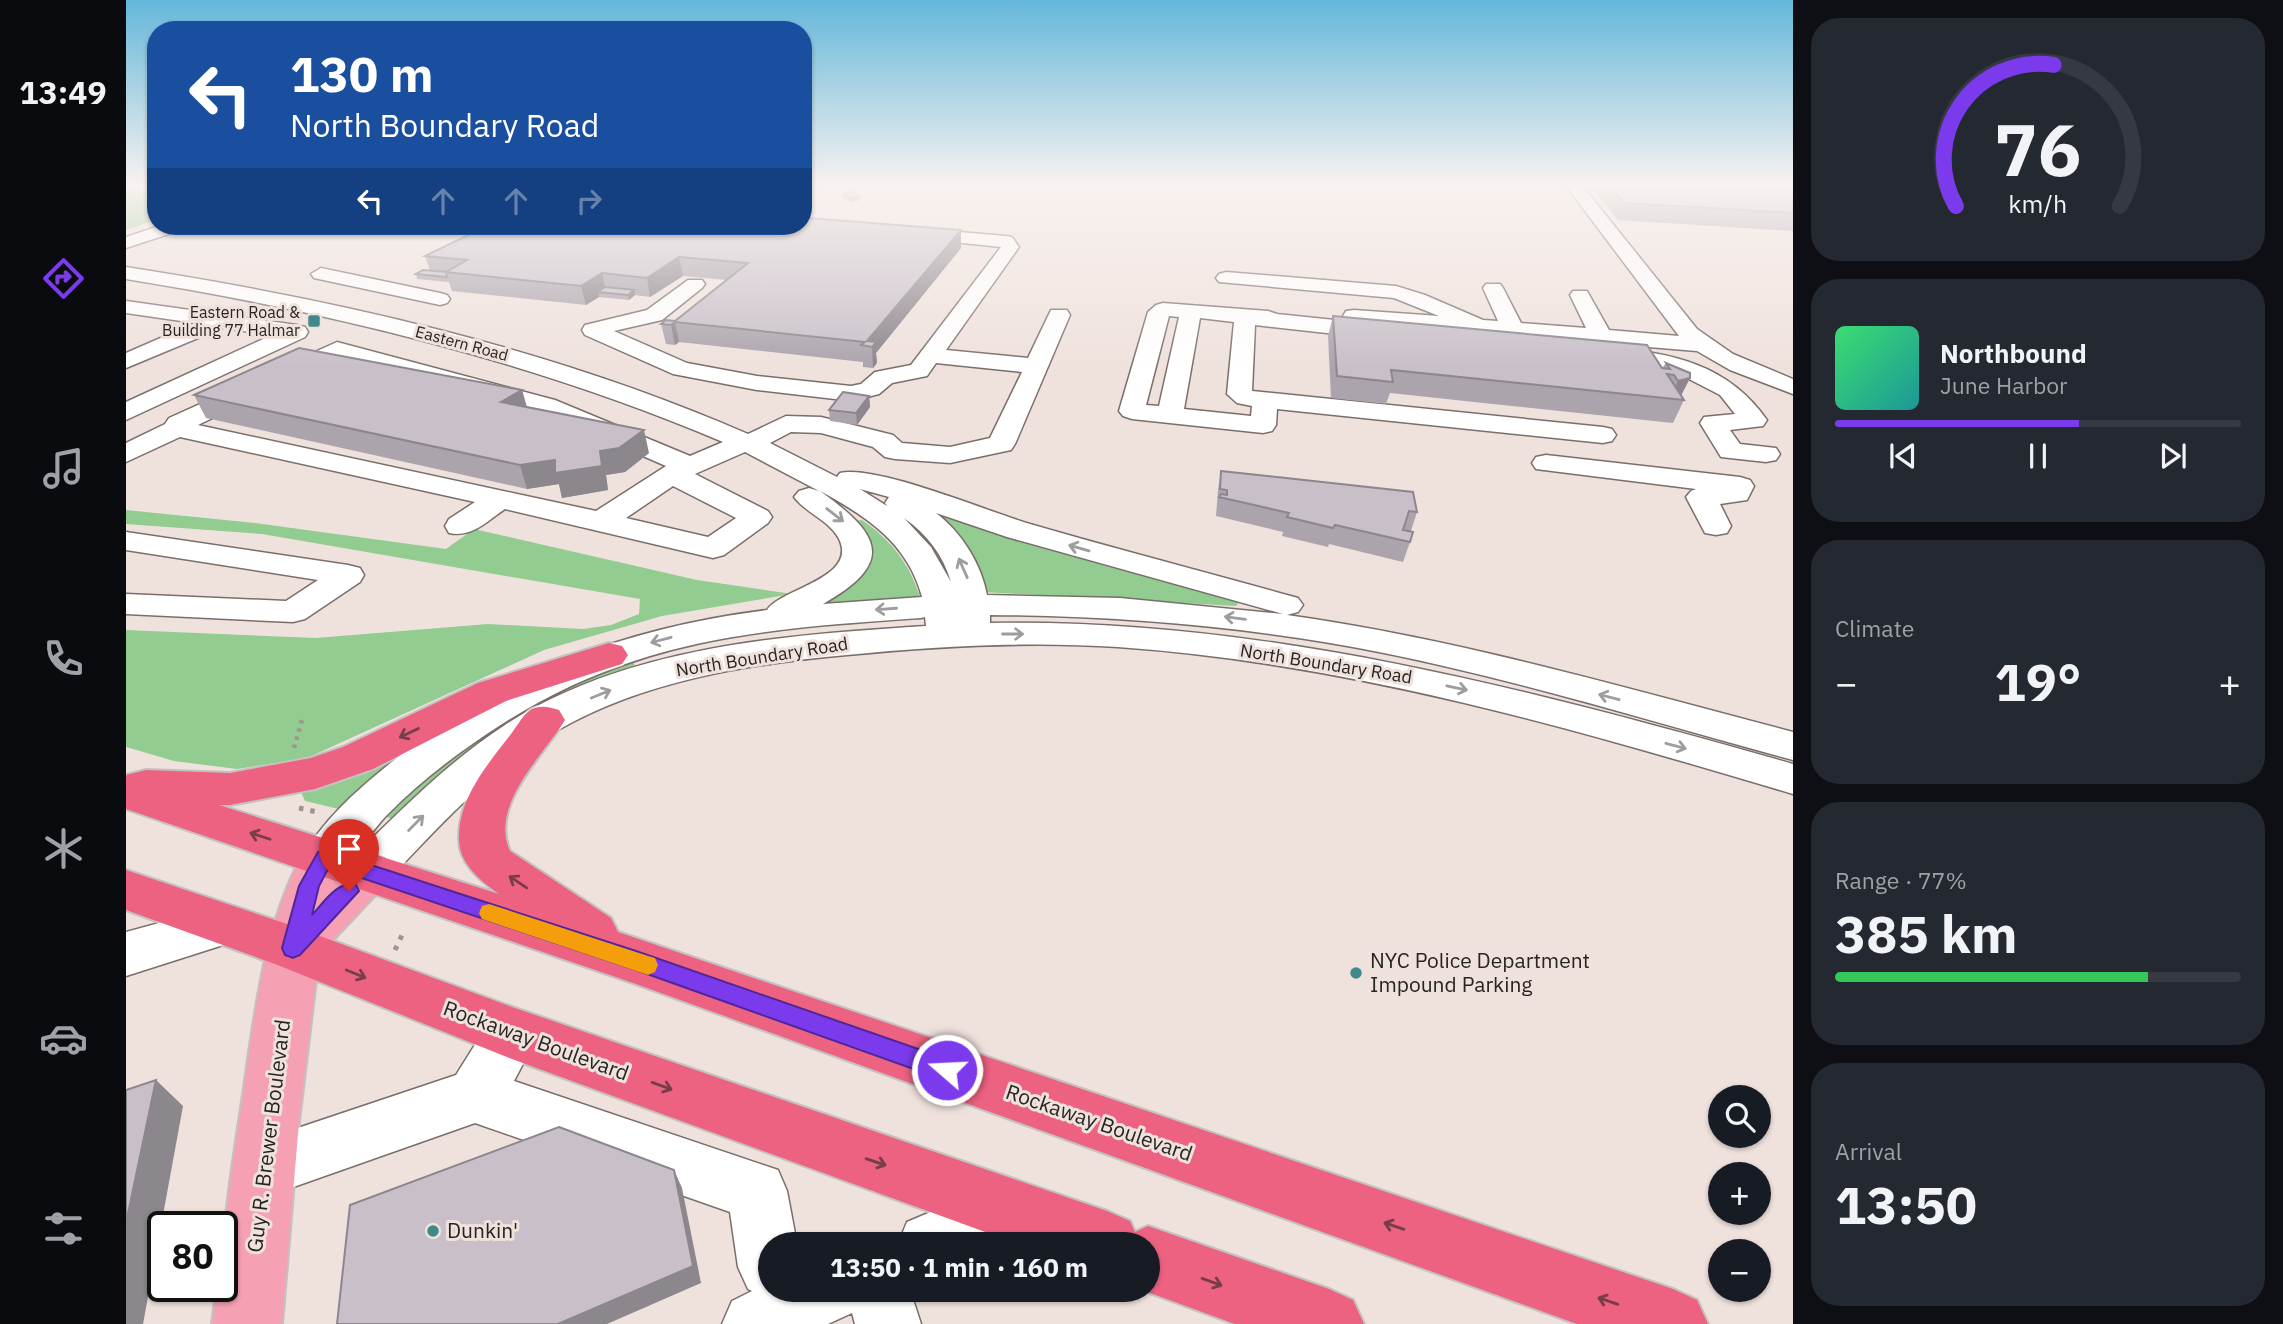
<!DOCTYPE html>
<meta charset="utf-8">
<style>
:root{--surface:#171b24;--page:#242831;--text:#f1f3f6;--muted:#9ea1a6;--line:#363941;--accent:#7c3aed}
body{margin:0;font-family:"IBM Plex Sans",sans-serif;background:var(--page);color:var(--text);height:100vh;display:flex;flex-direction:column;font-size:26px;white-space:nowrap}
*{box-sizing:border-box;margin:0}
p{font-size:23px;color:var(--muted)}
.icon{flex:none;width:38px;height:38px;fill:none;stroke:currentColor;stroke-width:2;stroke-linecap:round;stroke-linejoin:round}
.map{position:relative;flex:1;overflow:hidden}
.drawer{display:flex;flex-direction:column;gap:18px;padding:18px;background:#0d0f14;width:490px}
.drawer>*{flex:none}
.guide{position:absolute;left:21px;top:21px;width:665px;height:214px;border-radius:28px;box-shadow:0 2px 5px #0004;background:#1a4fa0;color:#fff;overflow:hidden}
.controls{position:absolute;left:1582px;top:1085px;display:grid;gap:14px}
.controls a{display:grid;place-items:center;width:63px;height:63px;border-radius:50%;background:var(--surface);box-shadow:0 2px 5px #0004;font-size:35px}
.speed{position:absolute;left:21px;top:1211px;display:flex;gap:14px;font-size:35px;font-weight:700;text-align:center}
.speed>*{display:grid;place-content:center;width:91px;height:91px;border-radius:50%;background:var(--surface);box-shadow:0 2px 5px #0004;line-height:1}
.speed .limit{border:4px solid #111;border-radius:10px;background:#fff;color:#111}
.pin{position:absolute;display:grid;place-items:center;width:60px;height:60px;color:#fff;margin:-72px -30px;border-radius:50% 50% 50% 0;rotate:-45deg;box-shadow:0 0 7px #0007}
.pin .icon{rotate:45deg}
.me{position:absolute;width:77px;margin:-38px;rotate:289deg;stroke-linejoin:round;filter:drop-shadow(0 0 5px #0008)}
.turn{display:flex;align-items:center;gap:24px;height:147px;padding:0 28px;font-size:32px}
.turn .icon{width:91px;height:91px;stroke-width:2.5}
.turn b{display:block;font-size:49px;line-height:60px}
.lanes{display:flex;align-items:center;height:66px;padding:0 28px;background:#0003;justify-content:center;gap:35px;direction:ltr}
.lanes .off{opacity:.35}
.big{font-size:52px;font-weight:800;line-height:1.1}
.drawer .widget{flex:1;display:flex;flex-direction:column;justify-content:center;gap:10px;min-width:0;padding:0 24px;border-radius:28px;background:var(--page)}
.drawer .dial{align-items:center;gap:0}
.dial svg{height:182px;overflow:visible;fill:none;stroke:var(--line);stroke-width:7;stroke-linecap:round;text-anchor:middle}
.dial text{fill:var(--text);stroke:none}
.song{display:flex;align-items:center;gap:21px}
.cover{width:84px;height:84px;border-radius:10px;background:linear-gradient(135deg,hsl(140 70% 55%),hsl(180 70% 35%))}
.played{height:7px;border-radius:4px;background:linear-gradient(90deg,var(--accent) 60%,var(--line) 60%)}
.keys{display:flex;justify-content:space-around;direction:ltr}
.heat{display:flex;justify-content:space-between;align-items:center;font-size:38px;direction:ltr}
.charge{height:10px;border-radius:5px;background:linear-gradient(90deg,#34c759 77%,var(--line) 0)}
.trip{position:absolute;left:632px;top:1232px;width:402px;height:70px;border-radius:35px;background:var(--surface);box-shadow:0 2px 5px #0004;font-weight:800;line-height:70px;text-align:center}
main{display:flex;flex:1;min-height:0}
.menu{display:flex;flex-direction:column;width:126px;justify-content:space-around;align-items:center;background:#090b0e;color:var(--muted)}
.menu .icon{width:49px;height:49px}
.menu .active{color:var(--accent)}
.menu b{font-size:32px;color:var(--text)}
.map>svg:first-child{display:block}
</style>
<main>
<nav class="menu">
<b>13:49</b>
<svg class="icon active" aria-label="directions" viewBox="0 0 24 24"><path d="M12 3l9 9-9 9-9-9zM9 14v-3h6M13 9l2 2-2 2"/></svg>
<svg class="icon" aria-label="music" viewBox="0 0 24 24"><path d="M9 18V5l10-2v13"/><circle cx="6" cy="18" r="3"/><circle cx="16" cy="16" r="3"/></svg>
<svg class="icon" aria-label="phone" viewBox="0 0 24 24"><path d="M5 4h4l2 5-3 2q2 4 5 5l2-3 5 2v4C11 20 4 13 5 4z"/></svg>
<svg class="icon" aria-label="climate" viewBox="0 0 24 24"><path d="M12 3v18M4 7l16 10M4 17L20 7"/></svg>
<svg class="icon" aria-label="car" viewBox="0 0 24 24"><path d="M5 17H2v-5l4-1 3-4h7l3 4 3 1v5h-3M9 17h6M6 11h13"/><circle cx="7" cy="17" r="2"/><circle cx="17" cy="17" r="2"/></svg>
<svg class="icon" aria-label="filters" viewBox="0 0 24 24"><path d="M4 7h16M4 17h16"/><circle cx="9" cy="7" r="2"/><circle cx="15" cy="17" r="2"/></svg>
</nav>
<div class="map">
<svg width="1667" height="1324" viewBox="0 0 1667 1324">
<rect width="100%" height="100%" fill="#efe2dd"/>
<!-- green -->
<g fill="#92cc90">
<path d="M30,189V220L0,230V192Z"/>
<path d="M0,510L129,523L320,549L348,529L571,580L666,594L536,616L418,650L181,758L111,769L48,761L0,747V630L190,638L362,624L457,629L485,625L513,614L514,599L136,534L0,524Z"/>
<path d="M815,512L1113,602L1110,606L857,592L810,515Z"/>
<path d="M736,520C764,539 784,564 794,597L694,604L721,587L730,521Z"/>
<path d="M505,658L509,666L470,683L271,819L253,816L289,783L393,708Z"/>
<path d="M269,757L217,810L179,801L174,790Z"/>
</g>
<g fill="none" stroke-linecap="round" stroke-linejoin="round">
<!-- minor casing -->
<g stroke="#7a6e6a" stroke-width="3">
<g id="minor">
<path d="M1438,183H1454L1571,329L1607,354L1667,379V394L1604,370L1571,351L1229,323L1263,327L1266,332L1263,337L1255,339L1129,325L1126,391L1477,427L1486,429L1490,435L1486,441L1477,443L1151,409L1150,425L1146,431L1137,433L1006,419L997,416L993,411L1022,312L1030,305L1037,303L1142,311L1151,314L1228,322L1220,321L1217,316L1220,311L1228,310L1313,316L1268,298L1093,282L1090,278L1093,274L1100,272L1270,286L1299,295L1357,320L1372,321L1357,288L1360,284H1374L1377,288L1395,323L1460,328L1444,295L1447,291H1461L1483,330L1553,336ZM1043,316L1053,317L1033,406L1020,405ZM1074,318L1108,322L1101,394L1111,403L1126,406L1125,416L1058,409Z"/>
<path d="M33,226H58L55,230L0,248V237Z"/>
<path d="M785,228L880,236L886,237L893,247L820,350L902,358L925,310H941L944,315L889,444L885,450L824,463L769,459L759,457L747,447L695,433L665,432L644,443L711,477L714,473C749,464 863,512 904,524C993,550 1083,573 1172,598L1177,605L1172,612L1161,615C1333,639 1499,688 1667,732V760C1531,723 1396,681 1258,653C1128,627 997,616 864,615V623C1139,618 1405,690 1667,764V794C1446,728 1223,663 992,647C902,641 811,646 721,655C622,664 520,680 432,730C364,768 312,828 258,884L242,889L226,884L219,871L226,858C274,811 322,762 379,725C501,646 659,635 800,626L799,617L795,618C637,629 510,637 373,726C333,752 294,781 261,815C251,825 220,867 213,871C202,878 194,874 183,871L176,858C196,821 230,791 262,765C375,674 498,628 641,610C655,588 735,578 712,537C702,520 680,513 668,497L673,491L683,488L693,491L619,452L569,474L642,511L646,517L642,523L598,555L587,558L379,509C361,521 346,538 323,533L319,526L323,519L349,502L54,437L0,462V443L39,424L43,418L211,342L429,400L564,456L597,442C406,361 205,312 0,279V267C212,300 425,348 622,434L660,416L695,417L767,435L776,443L824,447L864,438L896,372L810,363L801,376L766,383L753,394L726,401L631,390L547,374L459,335L456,330L459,325L521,310L562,280H576L579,284L576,288L536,320L488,331L561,363L631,376L725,386L735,384L749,372L785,365L875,247L779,237L776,233L779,229ZM213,357L411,410L540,466L470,511L72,425ZM547,486L610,518L582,537L500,518ZM734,489L763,497L759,503L761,506ZM694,491C740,516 782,543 796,597L697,604C771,562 754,534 694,491ZM810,513L881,537L1157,614L994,598L861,595C855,563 835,532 810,513ZM778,518C801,534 817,555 825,582L805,547Z"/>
<path d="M195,268L314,293L321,295L324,299L321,303L314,305L188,278L185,274Z"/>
<path d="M0,301L171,325L179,327L182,332L179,337L0,420V402L146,335L96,328L0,368V353L69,323L0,313Z"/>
<path d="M1480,347C1545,353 1601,363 1641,420L1637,426L1604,430L1614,444L1650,448L1654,454L1650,460L1640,462L1595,457L1574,423L1578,417L1609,414L1594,395L1559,377L1529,366L1472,359L1468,354L1472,349Z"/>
<path d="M1420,455L1614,477L1624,480L1628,486L1621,500L1594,504L1605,526L1601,533L1590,535L1579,533L1560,497L1565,491L1570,489L1410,469L1406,463L1410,457Z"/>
<path d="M0,532L222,565L234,568L238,575L234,582L179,619L167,622L0,614V594L160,601L192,580L0,550Z"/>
<path d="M99,905L116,911L123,925L116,939L0,976V932Z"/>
<path d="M386,1008L405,1016L413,1033L388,1081L652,1170L661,1191L671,1244H644V1290H784L795,1324H729L726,1313L702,1324H596L606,1301L626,1291L622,1289L612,1267L604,1212L349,1123L139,1197L118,1188L109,1167L118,1146L330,1075L367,1016Z"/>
<path d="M883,1179L905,1187L913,1209L905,1231L874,1244H772L781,1222Z"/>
</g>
</g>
<!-- major casing -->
<g stroke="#c3c2c1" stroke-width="4">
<path id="major" d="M199,839L216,845L223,858L221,861L242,852L259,857L266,871L259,885L193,955L173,1122L156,1324H86L91,1286H96C96,1224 107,1162 116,1101C129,1014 137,921 182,845Z"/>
</g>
<!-- highway casing -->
<g stroke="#c3c2c1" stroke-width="4">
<g id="highway">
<path d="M483,643L496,646L502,655L496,664L380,701L247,769L189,789L104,805H93L373,894C355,881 333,864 333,839C332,798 362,764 385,734C391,726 398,713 406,709C416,705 423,707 433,710L439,720C417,756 363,805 384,851L485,918L492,932L1547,1289L1571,1300L1582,1324H1451L510,984L0,809V775L20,770L104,773L185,758L217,747L352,683Z"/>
<path d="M0,870L167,926L386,1007L981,1211L1004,1221L1009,1232L1022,1226L1203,1289L1227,1300L1238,1324H1109L1016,1290H1022V1244H892L386,1059L149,964L0,910Z"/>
</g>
</g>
<!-- path-far1 -->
<path stroke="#9e9591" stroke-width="4.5" stroke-dasharray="3.5 5" stroke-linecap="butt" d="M168,748L176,720"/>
<!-- path -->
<g stroke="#9e9591" stroke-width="5" stroke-dasharray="4.5 7" stroke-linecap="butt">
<path d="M173,808L191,812"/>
<path d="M269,950L276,935"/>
</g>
<!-- minor -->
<use href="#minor" fill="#fff" fill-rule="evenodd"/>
<!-- major -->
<use href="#major" fill="#f5a1b3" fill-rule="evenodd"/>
<!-- highway -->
<use href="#highway" fill="#ee6281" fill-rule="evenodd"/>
</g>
<!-- wall -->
<g fill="#aca4ad">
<path d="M1465,183H1667V231L1492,220L1464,186Z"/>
<path d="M717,194L734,200L724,202L717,198Z"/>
<path d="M682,216H684L685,218L835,230V248L750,353L751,363L747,368L737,367V362L553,342L549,345L540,344L535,324L549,321L601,280L557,276L524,297L509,295L503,300L473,297L460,305L326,291L323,282L291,279L290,274L304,271L299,256Z"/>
<path d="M1207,316L1536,368L1540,363L1564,378L1555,396L1558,400L1547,423L1264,393L1260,404L1205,398L1202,336Z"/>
<path d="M396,390L401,407L523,453L499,472L480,475L482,490L436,498L433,484L401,489L80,418L68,395Z"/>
<path d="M743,396L744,407L731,425L704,421L703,410Z"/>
<path d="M1095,471L1291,512L1285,531L1277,530L1284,542L1277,562L1203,544L1202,547L1156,536L1157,532L1090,516L1092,490Z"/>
</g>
<!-- shaded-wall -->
<g fill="#8c868d">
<path d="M734,196V200L724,202L723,198Z"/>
<path d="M835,230V248L750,353L751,363L747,368L746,347L741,341Z"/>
<path d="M553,257L557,276L524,297L521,278Z"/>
<path d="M476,273L480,292H472L473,297L460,305L455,286Z"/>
<path d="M508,290L509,295L503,300L502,295Z"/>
<path d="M549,322L553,342L549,345L545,325Z"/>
<path d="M1564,378L1553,399L1543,398L1552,381Z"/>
<path d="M396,390L402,412L375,402Z"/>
<path d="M743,396L744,407L731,425L730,413Z"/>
<path d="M518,430L523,453L499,472L480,475L482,490L436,498L433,484L401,489L394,465L474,451Z"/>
<path d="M30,1080L57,1106L17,1324H0V1223Z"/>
<path d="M548,1170L556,1188L575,1283L481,1324H432Z"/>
</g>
<!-- building -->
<g fill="#c8bfc9" stroke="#8c868d" stroke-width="2">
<path d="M1481,183H1667V213L1499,203Z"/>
<path d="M727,192L734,196L723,198L717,194Z"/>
<path d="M677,215L684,216L682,218L835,230L741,341L750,342L746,347L735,345L739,342L549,322L545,325L535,324L540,320L549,321L622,263L553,257L521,278L476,273L455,286L320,272L341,260L299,256L361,226H677Z"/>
<path d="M297,270L320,272L321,277L290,274Z"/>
<path d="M479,287L508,290L502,295L472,292Z"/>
<path d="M1207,316L1521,345L1536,368L1544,369L1540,363L1564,373V378L1552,381L1548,375L1541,374L1558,400L1265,370L1267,382L1211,376Z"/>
<path d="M173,348L396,390L375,402L518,430L493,448L474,451L476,466L429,473V460L394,465L68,395Z"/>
<path d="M717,392L743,396L730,413L703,410Z"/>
<path d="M1095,471L1287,492L1291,512L1283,511L1277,530L1287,532L1284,542L1209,525L1207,528L1161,517L1163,513L1093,497L1095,494L1101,495V490L1094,489Z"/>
<path d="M30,1080L0,1223V1090Z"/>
<path d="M433,1127L548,1170L567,1266L432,1324H211L224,1205Z"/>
</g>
<!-- one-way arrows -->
<defs><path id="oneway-shaft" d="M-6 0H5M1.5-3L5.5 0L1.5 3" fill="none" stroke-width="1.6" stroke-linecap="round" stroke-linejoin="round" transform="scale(1.75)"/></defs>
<g stroke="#9e9c9c">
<use href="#oneway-shaft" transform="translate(709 515) rotate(38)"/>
<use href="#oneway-shaft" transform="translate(953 548) rotate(-164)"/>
<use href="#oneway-shaft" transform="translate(837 568) rotate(-114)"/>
<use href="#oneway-shaft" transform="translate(760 609) rotate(176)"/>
<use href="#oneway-shaft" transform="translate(1109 618) rotate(-173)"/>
<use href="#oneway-shaft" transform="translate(887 634)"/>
<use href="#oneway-shaft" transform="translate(535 640) rotate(165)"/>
<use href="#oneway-shaft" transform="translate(1331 688) rotate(12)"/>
<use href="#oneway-shaft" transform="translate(475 694) rotate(-22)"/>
<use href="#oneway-shaft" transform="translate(1483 697) rotate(-165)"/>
<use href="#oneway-shaft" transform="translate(1550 746) rotate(15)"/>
<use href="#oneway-shaft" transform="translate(290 823) rotate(-45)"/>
</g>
<g stroke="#773d48">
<use href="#oneway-shaft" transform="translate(283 733) rotate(154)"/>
<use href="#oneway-shaft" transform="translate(134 836) rotate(-162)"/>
<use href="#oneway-shaft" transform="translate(392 882) rotate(-146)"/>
<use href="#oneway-shaft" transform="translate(230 974) rotate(22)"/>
<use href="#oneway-shaft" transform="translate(536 1086) rotate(20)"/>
<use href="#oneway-shaft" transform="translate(750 1162) rotate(19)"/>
<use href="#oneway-shaft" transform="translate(1268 1226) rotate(-161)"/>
<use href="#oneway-shaft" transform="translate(1086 1282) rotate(20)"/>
<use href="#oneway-shaft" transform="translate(1482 1301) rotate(-161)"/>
</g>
<!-- sky -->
<linearGradient id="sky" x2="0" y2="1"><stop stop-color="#65b7da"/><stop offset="0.5" stop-color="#f8f2f0"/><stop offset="1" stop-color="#f8f2f0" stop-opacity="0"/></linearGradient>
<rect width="1667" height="368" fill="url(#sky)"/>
<!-- route -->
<path fill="#7c3aed" stroke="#51269a" stroke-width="2" d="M199,850L510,951L821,1059L829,1062L833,1070L829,1078L821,1081L510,970L203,867L193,886L186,915C197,903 213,879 230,885L233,891L174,955L167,958L159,955L156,948L173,886L192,852Z"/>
<!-- slow -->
<path fill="#f59e0b" d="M363,904L522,956L529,958L532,965L529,972L522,975L356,919L353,913L356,906Z"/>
<!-- markers -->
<g fill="#40898a" stroke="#efe2dd" stroke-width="2.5">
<rect x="181" y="314" width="14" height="14" rx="3.5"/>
<circle cx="1230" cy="973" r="7"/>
<circle cx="307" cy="1231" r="7"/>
</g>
<g text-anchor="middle" stroke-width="6" stroke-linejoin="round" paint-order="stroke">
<!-- far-poi labels -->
<g font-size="16" fill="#282422" stroke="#efe2dd" text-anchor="end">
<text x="174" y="318">Eastern Road &amp;<tspan x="174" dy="18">Building 77 Halmar</tspan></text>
</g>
<!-- far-street labels -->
<g font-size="16" fill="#282422" stroke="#efe2dd">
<text transform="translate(336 343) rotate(15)" y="6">Eastern Road</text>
</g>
<!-- street labels -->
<g font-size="18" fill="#282422" stroke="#efe2dd">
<text transform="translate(636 657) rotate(-9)" y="6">North Boundary Road</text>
<text transform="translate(1200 664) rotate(9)" y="6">North Boundary Road</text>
</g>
<!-- near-poi labels -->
<g font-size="21" fill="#282422" stroke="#efe2dd" text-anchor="start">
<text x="1244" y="968">NYC Police Department<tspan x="1244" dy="24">Impound Parking</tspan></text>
<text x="321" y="1238">Dunkin'</text>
</g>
<!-- near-street labels -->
<g font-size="21" fill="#282422" stroke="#efe2dd">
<text transform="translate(410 1041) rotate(20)" y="7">Rockaway Boulevard</text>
<text transform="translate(973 1123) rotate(19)" y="7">Rockaway Boulevard</text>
<text transform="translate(143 1136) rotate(-83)" y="7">Guy R. Brewer Boulevard</text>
</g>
</g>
</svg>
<div class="controls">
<a><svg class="icon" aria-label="search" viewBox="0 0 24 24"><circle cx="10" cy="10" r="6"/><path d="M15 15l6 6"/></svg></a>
<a>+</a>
<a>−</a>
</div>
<div class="speed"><div class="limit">80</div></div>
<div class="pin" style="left:223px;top:891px;background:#d93025"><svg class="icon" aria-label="arrive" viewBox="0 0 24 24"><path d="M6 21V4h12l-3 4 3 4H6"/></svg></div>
<svg class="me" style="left:821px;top:1070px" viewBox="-20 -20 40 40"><circle r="17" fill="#7c3aed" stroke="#fff" stroke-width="3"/><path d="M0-11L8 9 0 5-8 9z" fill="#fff"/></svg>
<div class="trip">13:50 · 1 min · 160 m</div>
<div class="guide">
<div class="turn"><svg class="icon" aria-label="left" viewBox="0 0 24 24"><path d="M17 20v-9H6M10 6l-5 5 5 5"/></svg><div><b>130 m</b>North Boundary Road</div></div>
<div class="lanes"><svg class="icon" aria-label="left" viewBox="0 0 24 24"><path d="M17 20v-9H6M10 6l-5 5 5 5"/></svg><svg class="icon off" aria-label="ahead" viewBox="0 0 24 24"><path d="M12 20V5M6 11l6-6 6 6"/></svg><svg class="icon off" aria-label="ahead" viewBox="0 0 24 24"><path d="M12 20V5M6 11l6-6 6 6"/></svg><svg class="icon off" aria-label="right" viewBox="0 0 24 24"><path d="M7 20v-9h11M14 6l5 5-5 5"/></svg></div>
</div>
</div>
<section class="drawer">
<div class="widget dial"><svg viewBox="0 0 100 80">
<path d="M14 69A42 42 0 1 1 86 69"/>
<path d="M14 69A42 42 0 0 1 57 7" stroke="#7c3aed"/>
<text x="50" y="56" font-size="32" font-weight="700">76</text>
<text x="50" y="72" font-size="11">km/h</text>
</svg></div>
<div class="widget">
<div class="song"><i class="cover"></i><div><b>Northbound</b><p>June Harbor</p></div></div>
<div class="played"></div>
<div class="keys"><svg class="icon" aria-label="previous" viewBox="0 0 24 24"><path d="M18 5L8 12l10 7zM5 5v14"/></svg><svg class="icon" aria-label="pause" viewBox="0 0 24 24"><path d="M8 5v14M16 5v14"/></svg><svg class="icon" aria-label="next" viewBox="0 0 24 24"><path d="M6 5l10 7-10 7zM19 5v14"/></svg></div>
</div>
<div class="widget"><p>Climate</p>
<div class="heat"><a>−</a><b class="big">19°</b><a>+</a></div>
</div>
<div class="widget"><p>Range · 77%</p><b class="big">385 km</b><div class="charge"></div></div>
<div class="widget"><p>Arrival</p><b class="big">13:50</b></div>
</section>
</main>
